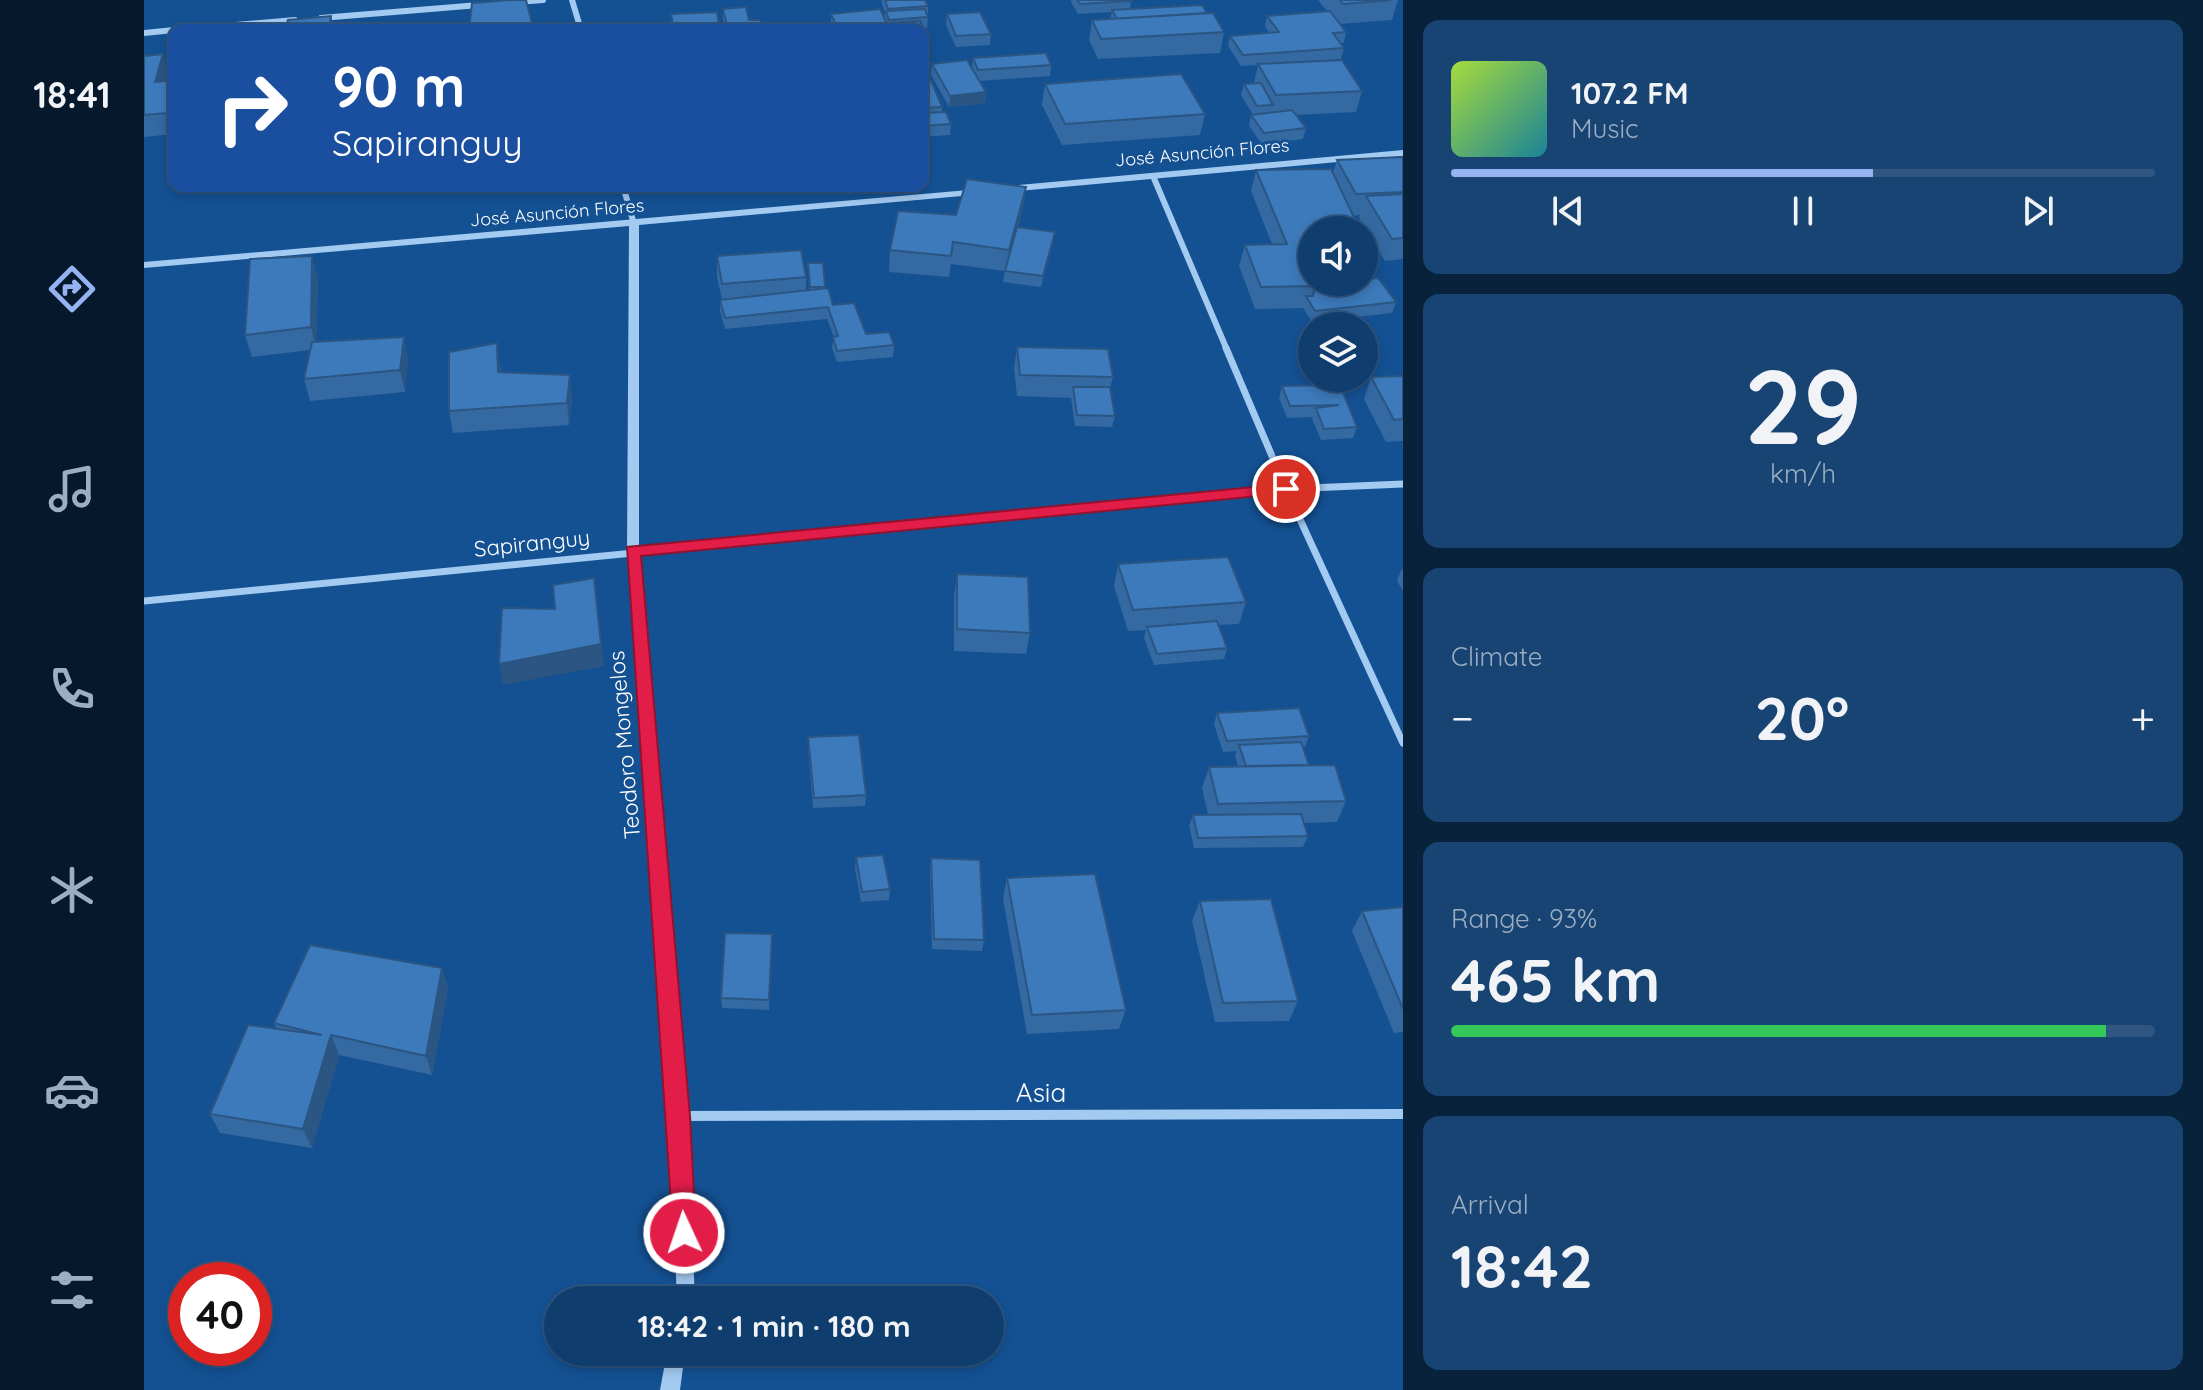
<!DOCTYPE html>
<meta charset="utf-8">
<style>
:root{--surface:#0f3d6e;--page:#184473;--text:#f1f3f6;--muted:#9baec2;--line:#2f5681;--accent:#95b2f1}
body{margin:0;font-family:Quicksand,sans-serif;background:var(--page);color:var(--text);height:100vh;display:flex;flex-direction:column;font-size:30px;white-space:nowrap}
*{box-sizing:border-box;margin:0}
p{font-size:26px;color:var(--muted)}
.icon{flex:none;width:44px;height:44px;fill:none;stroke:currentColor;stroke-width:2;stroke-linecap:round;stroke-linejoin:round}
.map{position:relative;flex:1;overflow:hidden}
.side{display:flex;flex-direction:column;gap:20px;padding:20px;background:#08223c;width:800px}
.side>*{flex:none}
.banner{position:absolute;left:24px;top:24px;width:760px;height:168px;border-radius:16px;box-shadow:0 4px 12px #0003,0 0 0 2px var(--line);background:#1a4fa0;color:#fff;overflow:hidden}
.controls{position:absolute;left:1154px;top:216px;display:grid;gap:16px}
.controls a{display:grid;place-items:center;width:80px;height:80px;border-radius:50%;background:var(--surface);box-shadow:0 4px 12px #0003,0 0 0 2px var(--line);font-size:40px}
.speed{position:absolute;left:24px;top:1262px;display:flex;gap:16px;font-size:40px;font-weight:700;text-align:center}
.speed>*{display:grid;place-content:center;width:104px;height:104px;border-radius:50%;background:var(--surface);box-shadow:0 4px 12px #0003,0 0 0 2px var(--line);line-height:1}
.speed .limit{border:12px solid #d22;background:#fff;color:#111}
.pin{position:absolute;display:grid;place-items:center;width:68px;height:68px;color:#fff;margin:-34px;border:4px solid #fff;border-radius:50%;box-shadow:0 2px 8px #0007}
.me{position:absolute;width:88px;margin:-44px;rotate:357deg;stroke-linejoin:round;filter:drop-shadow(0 0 6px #0008)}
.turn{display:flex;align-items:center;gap:28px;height:168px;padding:0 32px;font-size:36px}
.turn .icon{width:104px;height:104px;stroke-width:2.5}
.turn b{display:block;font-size:56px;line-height:68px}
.big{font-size:60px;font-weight:700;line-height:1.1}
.side .tile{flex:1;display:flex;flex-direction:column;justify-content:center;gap:12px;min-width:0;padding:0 28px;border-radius:16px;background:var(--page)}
.side .dial{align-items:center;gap:0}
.dial b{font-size:104px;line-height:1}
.song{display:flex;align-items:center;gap:24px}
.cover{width:96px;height:96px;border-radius:12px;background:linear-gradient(135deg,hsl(80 70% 55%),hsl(190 70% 35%))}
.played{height:8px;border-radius:4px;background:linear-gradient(90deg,var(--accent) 60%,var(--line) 60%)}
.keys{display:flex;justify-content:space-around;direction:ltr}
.heat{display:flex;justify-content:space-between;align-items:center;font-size:44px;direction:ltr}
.charge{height:12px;border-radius:6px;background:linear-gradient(90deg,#34c759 93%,var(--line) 0)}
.trip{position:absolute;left:400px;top:1286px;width:460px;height:80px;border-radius:40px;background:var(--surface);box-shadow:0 4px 12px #0003,0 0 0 2px var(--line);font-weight:700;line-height:80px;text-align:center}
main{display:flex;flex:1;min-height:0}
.dock{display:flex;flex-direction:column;width:144px;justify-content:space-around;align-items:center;background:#06182c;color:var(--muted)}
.dock .icon{width:56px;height:56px}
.dock .active{color:var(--accent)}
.dock b{font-size:36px;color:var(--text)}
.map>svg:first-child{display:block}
</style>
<main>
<nav class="dock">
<b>18:41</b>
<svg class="icon active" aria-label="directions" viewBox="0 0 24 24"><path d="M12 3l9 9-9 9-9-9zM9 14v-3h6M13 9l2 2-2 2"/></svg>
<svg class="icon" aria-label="music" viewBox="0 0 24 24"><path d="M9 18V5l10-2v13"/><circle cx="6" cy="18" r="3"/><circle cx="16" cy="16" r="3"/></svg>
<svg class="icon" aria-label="phone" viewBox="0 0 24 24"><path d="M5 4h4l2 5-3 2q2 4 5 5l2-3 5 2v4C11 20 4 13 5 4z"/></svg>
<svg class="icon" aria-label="climate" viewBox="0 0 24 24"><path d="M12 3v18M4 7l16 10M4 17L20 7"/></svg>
<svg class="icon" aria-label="car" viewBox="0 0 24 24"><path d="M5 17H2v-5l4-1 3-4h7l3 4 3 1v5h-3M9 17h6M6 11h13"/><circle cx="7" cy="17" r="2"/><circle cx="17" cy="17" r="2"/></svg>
<svg class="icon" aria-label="filters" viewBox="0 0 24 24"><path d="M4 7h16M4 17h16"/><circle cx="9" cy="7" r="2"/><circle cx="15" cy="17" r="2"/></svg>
</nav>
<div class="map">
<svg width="1259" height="1390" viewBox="0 0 1259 1390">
<rect width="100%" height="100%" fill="#145193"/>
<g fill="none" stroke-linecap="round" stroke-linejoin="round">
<!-- minor-far2 -->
<g stroke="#a3caf1" stroke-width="6">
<path d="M428,0L437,30"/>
<path d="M372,2L399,0"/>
<path d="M177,18L335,5"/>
<path d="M32,30L151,20"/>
<path d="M0,33L30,30"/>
<path d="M1009,176L1083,350"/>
<path d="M479,186L490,224"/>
</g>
<!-- minor-far1 -->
<g stroke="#a3caf1" stroke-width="7">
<path d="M1082,348L1142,489L1259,743"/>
<path d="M0,601L1142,489L1259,484"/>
</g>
<!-- minor -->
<path stroke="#a3caf1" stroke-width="10" d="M535,1116L1259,1114"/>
<!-- tertiary -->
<g fill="#a3caf1" fill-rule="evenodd">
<path d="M1259,150V156L865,192L860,189L865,186Z"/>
<path d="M836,189L840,190V194L495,225V551L543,1116L551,1300H533L525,1116L483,551L485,226L0,268V262Z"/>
<path d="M523,1352H541L536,1390H516Z"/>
</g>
</g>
<!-- wall -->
<g fill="#3469a1">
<path d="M737,0H781L784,6V17L783,28H779L784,39L783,50H778V30H689L687,25V14L741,19V13Z"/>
<path d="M927,0H987L986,9L1063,13L1080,32L1076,53L954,59L945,40L948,20L966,19L968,12L934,14L927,2Z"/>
<path d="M1174,0H1254L1248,20L1196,24L1202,32L1200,43H1196L1200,48L1197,59L1149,62L1218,91L1212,112L1151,115L1162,128L1159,139L1118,144L1105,126L1107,115H1109L1097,95L1100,84L1110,83L1114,65L1097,66L1084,46L1086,36L1125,33L1121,26L1123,16L1183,11Z"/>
<path d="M579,9L605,20L619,30H582L579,20Z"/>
<path d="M803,14L847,34L846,45L812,47L802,25Z"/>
<path d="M389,27L390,30H325Z"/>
<path d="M0,56L25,74L23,81L30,134L0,137Z"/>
<path d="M829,58L907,65L906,76L835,81L842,92L841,103L805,107L787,75L788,64L828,68Z"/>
<path d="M778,81L798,107V112L807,124L806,135L778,137Z"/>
<path d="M901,84L1061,114L1056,135L918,145L898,105Z"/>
<path d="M1259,157V259L1241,261L1215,218L1216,215L1209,216L1168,230V275L1171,284L1252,302L1248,313L1168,322L1159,308L1111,309L1095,266L1101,245L1128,244L1107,191L1112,170L1189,173L1193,160Z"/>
<path d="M882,187L879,208L874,227L911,232L897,287L859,282L861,271L807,264L805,277L745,272L746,250L812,215Z"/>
<path d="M1220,238L1227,253L1220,274Z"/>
<path d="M573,256L662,277V291L665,290L664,263H679L681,289L689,305L722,334L750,345L749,357L693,362L688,348L690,337L683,319L581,329L576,311V300L578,299L573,278Z"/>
<path d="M174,278L172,342L264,359L261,392L166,401L160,379L166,350L108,357L101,335Z"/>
<path d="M873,347L969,377L966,388L971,416L968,427L931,426L927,398L873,396L870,368Z"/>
<path d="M356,365L357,372L428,397L425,425L309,433L305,411Z"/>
<path d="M1259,376V441L1242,442L1220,399L1227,377Z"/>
<path d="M1196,385L1213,427L1209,438L1177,440L1168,419L1169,417L1143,418L1135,398L1138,386Z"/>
<path d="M974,564L1102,602L1095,624L1074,625L1083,648L1080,659L1010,665L1000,638L1002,630L984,631L970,586Z"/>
<path d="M1257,570H1259V591L1253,581Z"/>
<path d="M813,574L886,633L882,654L810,651V596Z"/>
<path d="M1073,713L1165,736L1161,747H1159L1165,765L1202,801L1193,822L1160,823L1164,836L1159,847L1050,848L1045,826L1049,815H1064L1058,788L1065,767L1094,766L1091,756L1093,751L1079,752L1070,724Z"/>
<path d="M664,737L722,795L721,806L669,808L664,748Z"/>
<path d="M712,857L746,889L745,900L717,902L711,868Z"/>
<path d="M787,858L840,940L838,951L788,949L786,869Z"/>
<path d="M863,878L982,1010L975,1029L883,1034L859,899Z"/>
<path d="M1056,901L1154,1001L1145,1021L1071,1022L1048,921Z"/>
<path d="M1259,907V1032L1250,1033L1208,931L1218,911Z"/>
<path d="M628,934L625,1010L578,1008L577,998Z"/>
<path d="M298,968L304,988L288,1075L195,1055L168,1148L76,1133L66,1114L133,1029L130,1023Z"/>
</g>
<!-- shaded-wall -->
<g fill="#2b5583">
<path d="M187,16L190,30H185Z"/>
<path d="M19,54L25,74L17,103L11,82Z"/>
<path d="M842,92L841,103L805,107L806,96Z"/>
<path d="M30,100V134L23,113Z"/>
<path d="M882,187L879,208L862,272L865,250Z"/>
<path d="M911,232L909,243L897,287L899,276Z"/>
<path d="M168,256L174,278L172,349L167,327Z"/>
<path d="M260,337L264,359L261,392L256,370Z"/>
<path d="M353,343L356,365L358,394L354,372Z"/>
<path d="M426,375L428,397L425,425L423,403Z"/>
<path d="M450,578L460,666L359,685L355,664Z"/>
<path d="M298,968L304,988L288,1075L282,1056Z"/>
<path d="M187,1035L195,1055L168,1148L159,1129Z"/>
</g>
<!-- building -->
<g fill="#3d7abb" stroke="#2b5583" stroke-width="2">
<path d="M367,0H382L389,27L347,30H325L328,3Z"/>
<path d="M741,0H781L784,6L744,9Z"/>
<path d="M933,0H987L988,1L936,4Z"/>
<path d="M1196,0H1247L1199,4Z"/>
<path d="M1058,5L1063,13L973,19L968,10Z"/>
<path d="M602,7L605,20H616L619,30H584L579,9Z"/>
<path d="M736,9L746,30H694L687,14Z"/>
<path d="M781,9L784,17L745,20L742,11Z"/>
<path d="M1186,11L1202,32L1189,33L1200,48L1099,55L1086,36L1135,32L1123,16Z"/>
<path d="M573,12L576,30H530L527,14Z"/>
<path d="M836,12L847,34L812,36L803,14Z"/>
<path d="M1069,13L1080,32L957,39L948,20Z"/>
<path d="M187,16L185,30H141L144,20Z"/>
<path d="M776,21L784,39L778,40V30H750L747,23Z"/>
<path d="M902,53L907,65L834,70L829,58Z"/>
<path d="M19,54L11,82L30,80V100L23,113L0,115V56Z"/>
<path d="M823,60L842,92L806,96L788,64Z"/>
<path d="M1198,60L1218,91L1132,95L1114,64Z"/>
<path d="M1037,74L1061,114L921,124L901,84Z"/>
<path d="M787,80L798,107L778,108V81Z"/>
<path d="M1117,83L1129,105L1113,106L1100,84Z"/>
<path d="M1148,110L1162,128L1120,133L1107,115Z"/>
<path d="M802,112L807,124L778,126V113Z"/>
<path d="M1259,157V192L1212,194L1193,160Z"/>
<path d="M1187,169L1216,230H1168V254H1158L1168,277V282H1170L1172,286L1117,287L1101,245L1143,244L1112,170Z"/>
<path d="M823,179L882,187L865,250L809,242L807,256L746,250L754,211L812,215Z"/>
<path d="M1259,194V238L1248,239L1222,196Z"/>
<path d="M873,227L911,232L899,276L861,271Z"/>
<path d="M1220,238L1227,253H1220Z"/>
<path d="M657,250L662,277L578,284L573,256Z"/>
<path d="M168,256L167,327L101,335L106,259Z"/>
<path d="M664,263H679L681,287H666Z"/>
<path d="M1234,278L1252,302L1171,311L1162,296H1169L1171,284L1194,282H1220V279Z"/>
<path d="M684,288L689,305L710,303L722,334L745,332L750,345L693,351L689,337L694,336L684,307L581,318L576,300Z"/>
<path d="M260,337L256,370L160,379L168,342Z"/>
<path d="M353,343L354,372L426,375L423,403L305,411V352Z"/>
<path d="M873,347L964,349L969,377L876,375Z"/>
<path d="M1259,376V419L1250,420L1227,377Z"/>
<path d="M1196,385L1213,427L1180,429L1172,408L1195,405L1146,406L1138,386Z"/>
<path d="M929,387H966L971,416L933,415Z"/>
<path d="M1084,557L1102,602L989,610L974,564Z"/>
<path d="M813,574L884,577L886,633L813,629Z"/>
<path d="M450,578L457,644L355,664L358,608L411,609L409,585Z"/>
<path d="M1073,621L1083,648L1013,654L1003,627Z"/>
<path d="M1155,708L1165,736L1083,741L1073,713Z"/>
<path d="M715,735L722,795L670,798L664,737Z"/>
<path d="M1157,742L1165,765L1102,766L1095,745Z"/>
<path d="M1191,765L1202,801L1074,804L1065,767Z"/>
<path d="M1157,814L1164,836L1054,838L1049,815Z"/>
<path d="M739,855L746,889L718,892L712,857Z"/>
<path d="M787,858L836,860L840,940L790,939Z"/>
<path d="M951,874L982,1010L888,1015L863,878Z"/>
<path d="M1127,899L1154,1001L1079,1003L1056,901Z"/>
<path d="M1259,907V1009L1218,911Z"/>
<path d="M581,933L628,934L625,1000L577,998Z"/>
<path d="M166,945L298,968L282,1056L187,1035L159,1129L66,1114L104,1025L178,1035L130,1023Z"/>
</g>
<!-- route -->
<path fill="#e11d48" stroke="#92132f" stroke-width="2" d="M1142,484L1147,485V493L497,556L546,1116L552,1233L549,1241L540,1245L532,1241L529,1233L483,547Z"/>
<g text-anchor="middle" stroke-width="6" stroke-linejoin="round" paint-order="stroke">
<!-- far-street labels -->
<g font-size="18" fill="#fff" stroke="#145193">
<text transform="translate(1058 153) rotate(-5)" y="6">José Asunción Flores</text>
<text transform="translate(413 213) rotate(-5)" y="6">José Asunción Flores</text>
</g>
<!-- street labels -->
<g font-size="22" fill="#fff" stroke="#145193">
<text transform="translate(388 543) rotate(-6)" y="8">Sapiranguy</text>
<text transform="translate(480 745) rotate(-95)" y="8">Teodoro Mongelos</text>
</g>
<!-- near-street labels -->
<g font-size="26" fill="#fff" stroke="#145193">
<text x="897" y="1102">Asia</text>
</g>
</g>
</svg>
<div class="controls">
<a><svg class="icon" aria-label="sound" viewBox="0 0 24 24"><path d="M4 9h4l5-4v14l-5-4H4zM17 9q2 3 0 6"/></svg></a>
<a><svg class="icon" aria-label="layers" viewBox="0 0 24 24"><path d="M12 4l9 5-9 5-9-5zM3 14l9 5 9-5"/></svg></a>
</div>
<div class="speed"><div class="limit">40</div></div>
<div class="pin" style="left:1142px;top:489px;background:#d93025"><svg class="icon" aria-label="arrive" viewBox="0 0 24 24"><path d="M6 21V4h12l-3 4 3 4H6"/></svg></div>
<svg class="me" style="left:540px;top:1233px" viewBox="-20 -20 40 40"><circle r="17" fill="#e11d48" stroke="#fff" stroke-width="3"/><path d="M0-11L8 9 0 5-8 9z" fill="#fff"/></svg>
<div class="trip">18:42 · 1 min · 180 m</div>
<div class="banner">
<div class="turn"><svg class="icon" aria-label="right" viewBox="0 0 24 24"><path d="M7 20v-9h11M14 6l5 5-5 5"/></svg><div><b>90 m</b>Sapiranguy</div></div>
</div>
</div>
<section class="side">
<div class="tile">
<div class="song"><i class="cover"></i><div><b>107.2 FM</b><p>Music</p></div></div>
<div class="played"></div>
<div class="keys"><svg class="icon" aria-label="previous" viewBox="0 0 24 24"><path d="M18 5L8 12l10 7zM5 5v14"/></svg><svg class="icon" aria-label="pause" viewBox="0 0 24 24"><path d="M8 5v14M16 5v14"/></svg><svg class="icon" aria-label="next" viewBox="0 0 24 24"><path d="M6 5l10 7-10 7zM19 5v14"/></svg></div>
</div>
<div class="tile dial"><b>29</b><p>km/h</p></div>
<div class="tile"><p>Climate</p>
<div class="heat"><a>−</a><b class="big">20°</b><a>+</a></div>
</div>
<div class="tile"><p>Range · 93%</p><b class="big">465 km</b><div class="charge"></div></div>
<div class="tile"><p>Arrival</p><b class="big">18:42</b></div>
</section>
</main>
